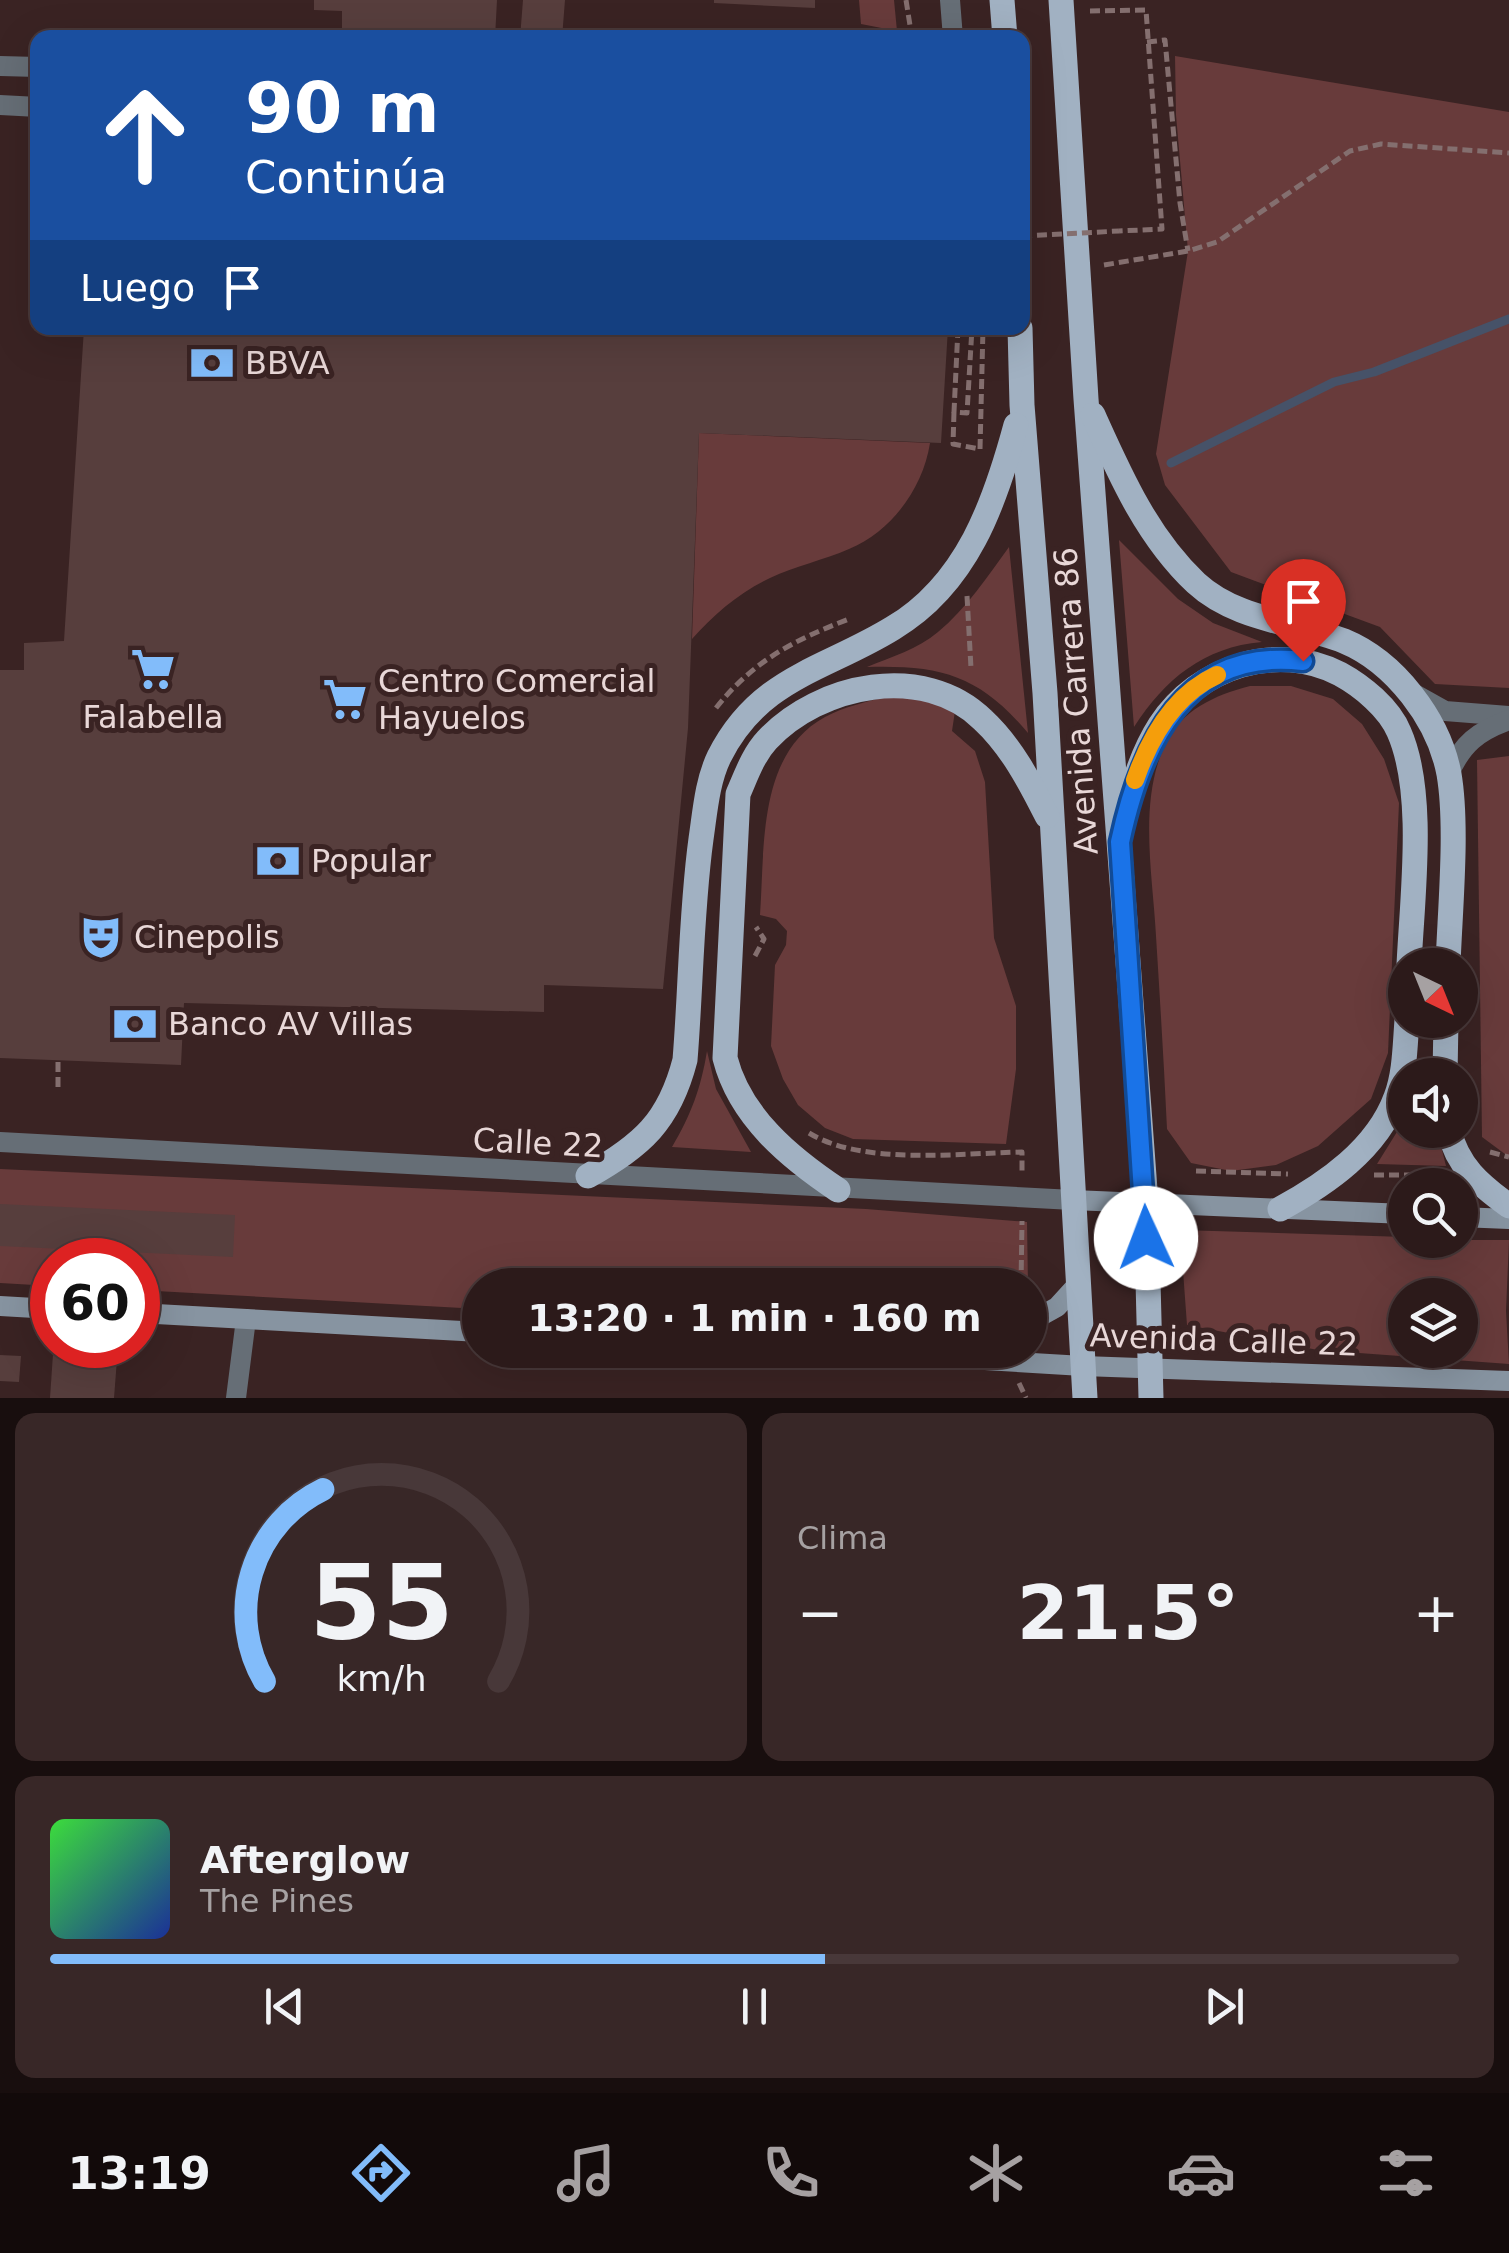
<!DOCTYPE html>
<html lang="es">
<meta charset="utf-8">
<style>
:root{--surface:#2c1a1a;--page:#382727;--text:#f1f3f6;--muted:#a6a1a2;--line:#483839;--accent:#82bcfa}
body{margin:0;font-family:"DejaVu Sans",sans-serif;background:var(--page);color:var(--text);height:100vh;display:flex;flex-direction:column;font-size:38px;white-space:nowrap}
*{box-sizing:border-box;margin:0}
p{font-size:32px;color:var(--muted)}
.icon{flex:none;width:55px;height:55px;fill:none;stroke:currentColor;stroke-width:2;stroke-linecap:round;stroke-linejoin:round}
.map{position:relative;height:1398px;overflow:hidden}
.details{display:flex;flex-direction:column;gap:15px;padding:15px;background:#180e0e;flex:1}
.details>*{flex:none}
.top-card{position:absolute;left:30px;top:30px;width:1000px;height:305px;border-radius:20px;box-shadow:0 10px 40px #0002,0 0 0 2px var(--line);background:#1a4fa0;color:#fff;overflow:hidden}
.needle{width:65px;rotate:137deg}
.controls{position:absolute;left:1388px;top:948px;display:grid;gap:20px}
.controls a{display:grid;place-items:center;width:90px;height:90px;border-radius:50%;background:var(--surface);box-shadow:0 10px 40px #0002,0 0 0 2px var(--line);font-size:50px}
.speed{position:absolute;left:30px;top:1238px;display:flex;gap:20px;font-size:50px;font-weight:700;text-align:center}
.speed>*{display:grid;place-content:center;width:130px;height:130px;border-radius:50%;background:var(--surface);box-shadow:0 10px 40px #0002,0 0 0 2px var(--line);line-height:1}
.speed .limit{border:15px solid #d22;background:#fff;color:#111}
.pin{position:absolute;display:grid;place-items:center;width:85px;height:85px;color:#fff;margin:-102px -42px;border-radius:50% 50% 50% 0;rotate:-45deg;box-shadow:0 0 10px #0007}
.pin .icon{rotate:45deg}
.me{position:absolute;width:110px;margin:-55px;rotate:358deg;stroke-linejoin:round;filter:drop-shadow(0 0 8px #0008)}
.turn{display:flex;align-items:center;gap:35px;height:210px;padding:0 50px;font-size:45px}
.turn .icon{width:130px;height:130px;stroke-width:2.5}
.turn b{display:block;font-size:70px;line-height:85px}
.then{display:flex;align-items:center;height:95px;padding:0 50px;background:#0003;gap:20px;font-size:38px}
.big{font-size:75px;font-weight:700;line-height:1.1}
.details .tile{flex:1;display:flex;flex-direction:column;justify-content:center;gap:15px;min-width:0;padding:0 35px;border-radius:20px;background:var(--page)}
.details .dial{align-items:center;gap:0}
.dial svg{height:260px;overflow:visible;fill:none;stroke:var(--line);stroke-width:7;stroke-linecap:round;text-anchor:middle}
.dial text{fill:var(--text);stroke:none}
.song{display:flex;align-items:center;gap:30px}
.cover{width:120px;height:120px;border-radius:15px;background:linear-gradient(135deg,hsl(120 70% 55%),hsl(230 70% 35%))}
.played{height:10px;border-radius:5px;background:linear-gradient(90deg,var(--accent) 55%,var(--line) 55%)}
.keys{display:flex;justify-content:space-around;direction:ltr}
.heat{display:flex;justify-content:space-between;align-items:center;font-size:55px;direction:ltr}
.details .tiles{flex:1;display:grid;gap:15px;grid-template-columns:1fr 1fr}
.tile:last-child{grid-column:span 2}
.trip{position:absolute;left:462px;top:1268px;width:585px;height:100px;border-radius:50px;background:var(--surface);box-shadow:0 10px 40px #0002,0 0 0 2px var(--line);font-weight:700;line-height:100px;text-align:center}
.dock{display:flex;height:160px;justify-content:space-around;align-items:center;background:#120a0a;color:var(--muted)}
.dock .icon{width:70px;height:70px}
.dock .active{color:var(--accent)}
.dock b{font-size:45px;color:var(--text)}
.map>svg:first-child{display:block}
</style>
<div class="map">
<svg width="1509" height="1398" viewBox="0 0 1509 1398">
<rect width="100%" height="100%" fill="#3a2323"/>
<!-- green -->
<g fill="#683b3b" fill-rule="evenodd">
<path d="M859,0H894L897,31L861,24Z"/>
<path d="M1175,56L1509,112V688L1435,684L1380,627L1231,572L1165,485L1156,454L1188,251L1176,115Z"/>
<path d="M699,433L930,443C923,488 892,531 849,549C824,560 795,566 770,578C740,592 714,614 692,639Z"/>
<path d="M1119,540L1178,599L1213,623L1262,642C1204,647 1165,679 1134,727Z"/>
<path d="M1009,547L1028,733C979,675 941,665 867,667C891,657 918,649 938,632C966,609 988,576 1009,547Z"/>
<path d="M1250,686H1291L1333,699L1362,724L1384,759L1399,803L1388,1053L1371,1099L1318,1146L1276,1165L1231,1171L1191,1163L1167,1129C1164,1064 1160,1000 1156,936C1153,876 1138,802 1165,745C1181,710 1215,695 1250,686Z"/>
<path d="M885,697L921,698L955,711L952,731L975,751L985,782L994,938L1016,1006V1069L1006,1144L853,1139L825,1128L798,1105L783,1079L771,1046L775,965L786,945L787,931L776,919L760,915C765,848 757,754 825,717C844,707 865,702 885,697Z"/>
<path d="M1509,756V1157L1482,1137L1477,760Z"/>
<path d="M707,1051L716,1089L751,1152L672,1147C691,1115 701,1088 707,1051Z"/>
<path d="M1405,1119V1130H1437L1446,1166L1377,1164Z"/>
<path d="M0,1169L866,1209L1027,1222L1028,1285H480V1309L138,1290V1260H52V1286L0,1283Z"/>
<path d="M1180,1230L1405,1237V1240H1509L1506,1311L1509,1364L1318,1350L1187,1325ZM1405,1295H1460V1350H1405Z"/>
</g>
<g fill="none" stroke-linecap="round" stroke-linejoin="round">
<!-- stream -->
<path stroke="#465268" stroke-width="9" d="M1171,463L1334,382L1374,372L1509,319"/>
</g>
<!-- building -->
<g fill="#573e3d">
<path d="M314,0H497L495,38L342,32V11L314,10Z"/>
<path d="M523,0H565L562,38H520Z"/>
<path d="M714,0H815V8L714,3Z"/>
<path d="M84,328H948L941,443L699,433L688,728L663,989L544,985V1012L184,1003L181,1065L0,1058V670H24V643L64,641Z"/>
<path d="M0,1204L235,1215L233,1257L0,1246Z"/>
<path d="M53,1354L117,1359L114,1398H50Z"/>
<path d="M0,1355L21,1356L19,1382L0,1381Z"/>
</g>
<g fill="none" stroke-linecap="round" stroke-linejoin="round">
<!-- path -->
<g stroke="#846f6f" stroke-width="5" stroke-dasharray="10 5" stroke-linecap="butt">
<path d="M906,0L912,38"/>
<path d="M1090,11L1146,10L1162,229L1119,231"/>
<path d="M1147,42L1165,40L1180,203L1188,251"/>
<path d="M1104,265L1188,251L1217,242L1350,151L1381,144L1509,153"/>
<path d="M958,328L954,412L967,413L972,328"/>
<path d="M954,412L953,444L980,449"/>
<path d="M980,449L983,328"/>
<path d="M967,596L971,668"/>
<path d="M716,708C753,661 794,640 849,619"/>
<path d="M755,956L764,939L756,927"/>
<path d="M58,1087V1060"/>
<path d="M809,1133C863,1166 961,1153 1022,1152V1175"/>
<path d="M1490,1152L1509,1157"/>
<path d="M1196,1171L1288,1174"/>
<path d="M1374,1175H1443"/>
<path d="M1021,1285L1022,1221"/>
<path d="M1019,1383L1026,1398"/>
</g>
<!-- street -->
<g stroke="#666e76" stroke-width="20">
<path d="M950,0L953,38"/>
<path d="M0,66L38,67"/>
<path d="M0,105L38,107"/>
<path d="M1411,692L1445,711L1509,716"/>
<path d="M1449,774C1462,744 1478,731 1509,720"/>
<path d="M0,1142L1073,1200"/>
<path d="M236,1398L246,1319"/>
</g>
<!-- secondary -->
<g stroke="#8794a1" stroke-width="20">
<path d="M1073,1200L1405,1214"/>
<path d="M1460,1217L1509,1219"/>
<path d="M0,1306L52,1309"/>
<path d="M138,1313L480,1332"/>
<path d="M1030,1322L1057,1307L1078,1284"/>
<path d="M818,1350L1083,1366L1509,1381"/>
</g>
<!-- primary -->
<g stroke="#a1b1c2" stroke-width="25">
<path d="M1002,0L1005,38"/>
<path d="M1061,0L1086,399L1146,1203L1151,1398"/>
<path d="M1020,328L1022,405L1045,693L1085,1398"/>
<path d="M1093,415C1120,475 1147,537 1196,583C1236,620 1295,622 1344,641C1395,662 1439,720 1449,774C1458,827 1450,909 1448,965"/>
<path d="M1125,817C1132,786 1142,753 1160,725C1198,667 1277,641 1340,674C1362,686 1389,708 1399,732C1426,793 1412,898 1409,965"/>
<path d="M1445,1075L1446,1020"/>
<path d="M1449,1130C1457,1166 1480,1185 1509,1206"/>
<path d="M588,1176C642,1145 669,1122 685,1060C691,987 691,912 701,839C705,812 707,782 719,757C759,677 825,670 893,628C967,584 995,503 1016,425"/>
<path d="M838,1190C790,1158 740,1117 725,1058L738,794C746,776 753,755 767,740C819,684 924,662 983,720C1011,746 1030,782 1047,816"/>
<path d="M1280,1209C1326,1184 1377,1149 1396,1097C1405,1074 1405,1045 1407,1020"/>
</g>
<!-- path-bridge -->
<path stroke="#846f6f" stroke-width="5" stroke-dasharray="10 5" stroke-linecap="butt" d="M1022,236L1119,231"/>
</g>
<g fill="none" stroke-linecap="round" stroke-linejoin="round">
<!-- route casing -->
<g stroke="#114b97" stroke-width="25">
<path id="route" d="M1146,1238L1120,842C1141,744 1184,647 1303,661"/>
</g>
<!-- route -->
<use href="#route" stroke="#1a73e8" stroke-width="18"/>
<!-- slow -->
<path stroke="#f59e0b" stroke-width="18" d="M1135,780C1150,737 1175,694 1217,675"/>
</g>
<!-- icons -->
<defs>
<g id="bank-bare" transform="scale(3.45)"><path d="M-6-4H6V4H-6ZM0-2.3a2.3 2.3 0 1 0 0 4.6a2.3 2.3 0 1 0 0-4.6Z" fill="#82bcfa" stroke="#3a2323" stroke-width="2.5" paint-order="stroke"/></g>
<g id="supermarket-bare" transform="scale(3.45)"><path d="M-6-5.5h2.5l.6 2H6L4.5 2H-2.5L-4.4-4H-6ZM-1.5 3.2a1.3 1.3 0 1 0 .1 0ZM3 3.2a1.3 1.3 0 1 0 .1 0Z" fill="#82bcfa" stroke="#3a2323" stroke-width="2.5" paint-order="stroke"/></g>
<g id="theatre-bare" transform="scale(3.45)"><path d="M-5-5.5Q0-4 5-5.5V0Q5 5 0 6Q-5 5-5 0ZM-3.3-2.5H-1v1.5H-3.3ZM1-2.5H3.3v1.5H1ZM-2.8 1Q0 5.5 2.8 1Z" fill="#82bcfa" stroke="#3a2323" stroke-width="2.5" paint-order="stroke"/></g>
</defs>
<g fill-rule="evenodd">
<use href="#bank-bare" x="212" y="363"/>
<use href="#supermarket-bare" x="153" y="669"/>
<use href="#supermarket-bare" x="345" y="699"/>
<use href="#bank-bare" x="278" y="861"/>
<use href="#theatre-bare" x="101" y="937"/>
<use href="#bank-bare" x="135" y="1024"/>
</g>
<g text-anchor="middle" stroke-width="10" stroke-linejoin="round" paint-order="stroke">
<!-- poi labels -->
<g font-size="32" fill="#e8d7d7" stroke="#3a2323" text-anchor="start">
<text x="245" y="374">BBVA</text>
<text x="378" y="692">Centro Comercial<tspan x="378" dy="37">Hayuelos</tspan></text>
<text x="153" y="728" text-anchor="middle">Falabella</text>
<text x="311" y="872">Popular</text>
<text x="134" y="948">Cinepolis</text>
<text x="168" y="1035">Banco AV Villas</text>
</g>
<!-- street labels -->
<g font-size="32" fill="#e8d7d7" stroke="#3a2323">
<text transform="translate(1076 701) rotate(-94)" y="11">Avenida Carrera 86</text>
<text transform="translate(538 1143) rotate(3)" y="11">Calle 22</text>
<text transform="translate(1224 1340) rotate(2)" y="11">Avenida Calle 22</text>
</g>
</g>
</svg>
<div class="controls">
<a><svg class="needle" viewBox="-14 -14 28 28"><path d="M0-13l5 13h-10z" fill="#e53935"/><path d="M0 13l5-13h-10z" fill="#a6a1a2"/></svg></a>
<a><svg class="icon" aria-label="sound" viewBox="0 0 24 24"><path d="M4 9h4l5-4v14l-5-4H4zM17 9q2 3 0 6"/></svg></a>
<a><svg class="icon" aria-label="search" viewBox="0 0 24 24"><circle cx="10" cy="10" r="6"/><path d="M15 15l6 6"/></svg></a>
<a><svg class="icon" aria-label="layers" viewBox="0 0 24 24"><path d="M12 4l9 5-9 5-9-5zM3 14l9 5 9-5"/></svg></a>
</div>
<div class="speed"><div class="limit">60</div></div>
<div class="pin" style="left:1303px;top:661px;background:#d93025"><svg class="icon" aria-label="arrive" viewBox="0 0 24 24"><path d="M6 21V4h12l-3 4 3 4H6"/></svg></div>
<svg class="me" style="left:1146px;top:1238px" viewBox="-20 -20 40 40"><circle r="19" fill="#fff"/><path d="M0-13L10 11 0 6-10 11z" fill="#1a73e8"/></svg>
<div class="trip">13:20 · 1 min · 160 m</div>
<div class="top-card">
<div class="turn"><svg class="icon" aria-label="ahead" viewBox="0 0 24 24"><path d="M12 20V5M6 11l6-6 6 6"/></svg><div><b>90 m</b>Continúa</div></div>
<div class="then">Luego<svg class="icon" aria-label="arrive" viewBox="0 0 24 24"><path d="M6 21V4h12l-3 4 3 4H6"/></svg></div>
</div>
</div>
<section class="details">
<div class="tiles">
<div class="tile dial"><svg viewBox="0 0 100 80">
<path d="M14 69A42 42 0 1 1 86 69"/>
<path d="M14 69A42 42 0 0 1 32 10" stroke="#82bcfa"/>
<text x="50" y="56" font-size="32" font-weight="700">55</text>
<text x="50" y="72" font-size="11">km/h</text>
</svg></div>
<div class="tile"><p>Clima</p>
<div class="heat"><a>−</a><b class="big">21.5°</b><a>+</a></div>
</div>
<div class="tile">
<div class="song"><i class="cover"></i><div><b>Afterglow</b><p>The Pines</p></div></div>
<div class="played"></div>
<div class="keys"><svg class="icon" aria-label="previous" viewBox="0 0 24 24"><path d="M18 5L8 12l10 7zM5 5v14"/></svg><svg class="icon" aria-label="pause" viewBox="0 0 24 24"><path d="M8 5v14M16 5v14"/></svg><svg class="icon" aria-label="next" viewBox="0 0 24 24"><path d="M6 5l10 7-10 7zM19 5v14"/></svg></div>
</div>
</div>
</section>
<nav class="dock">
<b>13:19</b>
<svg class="icon active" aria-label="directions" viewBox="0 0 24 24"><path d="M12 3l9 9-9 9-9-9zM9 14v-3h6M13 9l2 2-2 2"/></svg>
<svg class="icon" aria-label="music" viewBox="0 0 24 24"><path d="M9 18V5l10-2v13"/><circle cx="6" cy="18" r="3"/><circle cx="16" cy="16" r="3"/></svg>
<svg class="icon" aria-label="phone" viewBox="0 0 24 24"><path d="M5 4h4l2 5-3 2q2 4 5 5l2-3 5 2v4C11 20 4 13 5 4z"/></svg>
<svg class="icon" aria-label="climate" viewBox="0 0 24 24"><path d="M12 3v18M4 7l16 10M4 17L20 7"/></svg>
<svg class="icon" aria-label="car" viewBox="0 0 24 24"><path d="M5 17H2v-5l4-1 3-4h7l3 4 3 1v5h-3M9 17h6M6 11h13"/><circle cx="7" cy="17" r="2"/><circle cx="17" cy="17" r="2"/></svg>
<svg class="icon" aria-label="filters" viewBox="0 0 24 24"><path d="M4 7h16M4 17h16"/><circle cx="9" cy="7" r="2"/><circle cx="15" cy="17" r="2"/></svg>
</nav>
